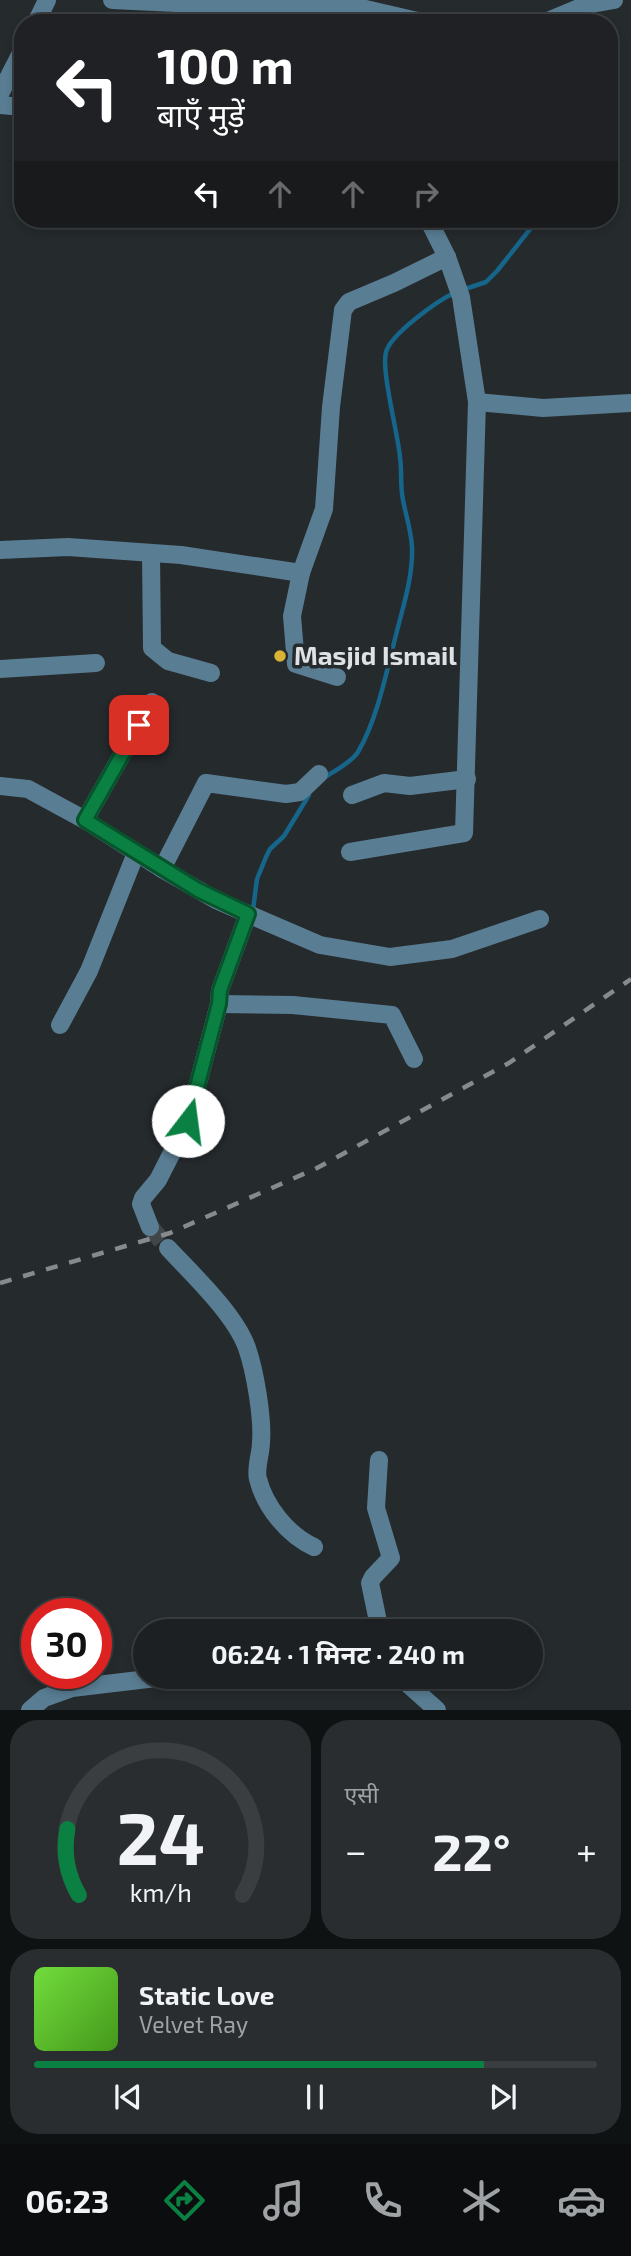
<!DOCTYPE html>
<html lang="hi">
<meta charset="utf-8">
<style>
:root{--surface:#1c2022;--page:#292d2f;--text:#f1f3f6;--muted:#a0a3a5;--line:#3a3e40;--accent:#0b8043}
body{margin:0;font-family:"Exo 2","Noto Sans Devanagari",sans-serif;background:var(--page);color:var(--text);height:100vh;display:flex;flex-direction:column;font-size:26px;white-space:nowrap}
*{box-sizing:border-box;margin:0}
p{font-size:23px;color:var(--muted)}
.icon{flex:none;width:38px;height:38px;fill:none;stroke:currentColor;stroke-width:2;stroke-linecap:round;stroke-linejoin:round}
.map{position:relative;height:1710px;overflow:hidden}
.side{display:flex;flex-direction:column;gap:10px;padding:10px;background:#0f1213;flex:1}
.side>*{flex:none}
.top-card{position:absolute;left:14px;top:14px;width:604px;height:214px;border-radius:28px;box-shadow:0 4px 10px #0003,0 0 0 2px var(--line);background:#202124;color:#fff;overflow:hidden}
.speed{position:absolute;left:21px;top:1598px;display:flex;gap:14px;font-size:35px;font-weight:700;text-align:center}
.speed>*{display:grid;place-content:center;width:91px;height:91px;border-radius:50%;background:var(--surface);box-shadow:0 4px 10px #0003,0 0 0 2px var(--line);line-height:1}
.speed .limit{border:10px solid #d22;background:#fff;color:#111}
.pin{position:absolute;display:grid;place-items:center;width:60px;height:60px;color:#fff;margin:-30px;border-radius:14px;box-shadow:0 4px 10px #0006}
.me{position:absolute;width:77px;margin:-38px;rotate:15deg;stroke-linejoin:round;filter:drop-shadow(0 0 5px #0008)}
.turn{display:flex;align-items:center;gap:24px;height:147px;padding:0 28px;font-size:32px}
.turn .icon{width:91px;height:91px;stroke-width:2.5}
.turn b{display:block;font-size:49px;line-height:60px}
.lanes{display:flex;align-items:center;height:66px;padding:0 28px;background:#0003;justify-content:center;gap:35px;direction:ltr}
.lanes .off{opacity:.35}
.big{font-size:52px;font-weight:700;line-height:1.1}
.side .widget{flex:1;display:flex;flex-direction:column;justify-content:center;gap:10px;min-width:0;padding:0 24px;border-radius:28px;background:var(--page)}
.side .dial{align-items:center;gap:0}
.dial svg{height:182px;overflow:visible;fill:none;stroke:var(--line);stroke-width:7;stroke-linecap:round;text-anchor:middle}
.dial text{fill:var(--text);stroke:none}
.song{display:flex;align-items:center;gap:21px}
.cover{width:84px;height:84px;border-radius:10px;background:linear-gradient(135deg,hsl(100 70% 55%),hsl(100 70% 35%))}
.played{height:7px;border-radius:4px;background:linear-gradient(90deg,var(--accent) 80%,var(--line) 80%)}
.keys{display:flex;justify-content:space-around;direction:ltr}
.heat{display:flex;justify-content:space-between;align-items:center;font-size:38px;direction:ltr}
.side .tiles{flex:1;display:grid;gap:10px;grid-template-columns:1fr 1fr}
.widget:last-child{grid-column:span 2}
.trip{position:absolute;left:133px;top:1619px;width:410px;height:70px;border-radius:35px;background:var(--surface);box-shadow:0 4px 10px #0003,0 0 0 2px var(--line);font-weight:700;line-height:70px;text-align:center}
.menu{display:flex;height:112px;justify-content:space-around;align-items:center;background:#0b0d0e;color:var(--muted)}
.menu .icon{width:49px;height:49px}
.menu .on{color:var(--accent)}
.menu b{font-size:32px;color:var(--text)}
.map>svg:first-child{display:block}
</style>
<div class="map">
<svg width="631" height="1710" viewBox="0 0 631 1710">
<rect width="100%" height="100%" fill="#252a2d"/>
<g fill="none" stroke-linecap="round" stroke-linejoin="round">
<!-- stream -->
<g stroke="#16658b" stroke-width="4.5">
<path d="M462,290L486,282L497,271L538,219"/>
<path d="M324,778C334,771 351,763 358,752C378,718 387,669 397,631C404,603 413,576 412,547C411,530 406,516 403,500C400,486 402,471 400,457C398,434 381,371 386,352C391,334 437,301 454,293"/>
<path d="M253,910L257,879L266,857L270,849L284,836L309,795"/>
</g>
<!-- minor-tunnel -->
<path stroke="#414648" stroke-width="18" stroke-dasharray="18 9" stroke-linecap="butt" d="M150,1227L168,1248"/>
<!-- minor -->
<g stroke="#597d93" stroke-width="18">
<path d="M112,0L240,6L344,4L426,23"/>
<path d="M36,23L47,0"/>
<path d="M543,23L586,5L614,0"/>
<path d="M0,94L23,49"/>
<path d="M0,105L23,107"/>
<path d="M477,402L543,408L631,403"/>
<path d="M0,550L68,547L181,555L301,573L324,509L331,407L343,310L349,302L394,283L447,257"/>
<path d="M151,554L152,648L168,661L211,673"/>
<path d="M301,573L292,616L296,664L337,677"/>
<path d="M0,669L96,663"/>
<path d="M0,786L28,789L85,820L162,869L216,900L248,914"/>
<path d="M352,795L384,783L410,786L467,779"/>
<path d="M85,820L152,702"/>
<path d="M350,852L464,833L477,402L461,297L447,257L428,219"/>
<path d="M162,869L206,783L286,794L300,792L319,774"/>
<path d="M219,1004L293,1005L392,1015L414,1059"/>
<path d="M60,1025L89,971L136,853"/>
<path d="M150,1227L141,1204L143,1198L158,1180L188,1121L219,1004L220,990L248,914L320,945L390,957L452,949L540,919"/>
<path d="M168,1248C192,1274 235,1314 247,1348C255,1371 263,1418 261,1442C261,1454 255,1469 258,1479C265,1507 288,1535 314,1547"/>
<path d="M379,1460L376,1508L391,1558L373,1577L370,1583L380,1631"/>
<path d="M399,1676L437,1710"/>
<path d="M30,1710L44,1698L72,1688L173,1676"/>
</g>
<!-- rail -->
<path stroke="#868a8c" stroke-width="4.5" stroke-dasharray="12 12" stroke-linecap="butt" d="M0,1283L170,1233L317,1168L509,1063L631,979"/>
</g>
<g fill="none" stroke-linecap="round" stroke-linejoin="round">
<!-- route casing -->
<g stroke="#07532c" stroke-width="18">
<path id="route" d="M139,725L85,820L198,890L248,914L220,990L219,1004L188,1121"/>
</g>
<!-- route -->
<use href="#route" stroke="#0b8043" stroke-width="12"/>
</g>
<!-- markers -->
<circle fill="#dab334" stroke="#252a2d" stroke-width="2.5" cx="280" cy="656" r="7"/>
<g text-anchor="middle" stroke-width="7" stroke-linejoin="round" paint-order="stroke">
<!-- poi labels -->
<g font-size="26" font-weight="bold" fill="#dfe2e4" stroke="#252a2d" text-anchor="start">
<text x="294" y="665">Masjid Ismail</text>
</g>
</g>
</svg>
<div class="speed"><div class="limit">30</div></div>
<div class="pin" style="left:139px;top:725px;background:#d93025"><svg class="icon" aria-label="arrive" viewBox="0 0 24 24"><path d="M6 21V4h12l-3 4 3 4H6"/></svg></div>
<svg class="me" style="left:188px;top:1121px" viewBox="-20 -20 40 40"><circle r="19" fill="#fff"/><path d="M0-13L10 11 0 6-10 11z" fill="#0b8043"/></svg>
<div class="trip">06:24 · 1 मिनट · 240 m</div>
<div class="top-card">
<div class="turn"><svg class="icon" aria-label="left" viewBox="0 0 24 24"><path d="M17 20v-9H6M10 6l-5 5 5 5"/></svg><div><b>100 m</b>बाएँ मुड़ें</div></div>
<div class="lanes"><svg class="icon" aria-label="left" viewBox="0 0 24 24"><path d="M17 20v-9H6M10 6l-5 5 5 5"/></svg><svg class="icon off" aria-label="ahead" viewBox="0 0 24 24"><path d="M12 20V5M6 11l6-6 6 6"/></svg><svg class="icon off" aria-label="ahead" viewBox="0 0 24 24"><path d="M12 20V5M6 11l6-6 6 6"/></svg><svg class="icon off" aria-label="right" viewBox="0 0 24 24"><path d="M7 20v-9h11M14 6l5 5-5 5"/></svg></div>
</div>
</div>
<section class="side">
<div class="tiles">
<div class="widget dial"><svg viewBox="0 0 100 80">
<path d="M14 69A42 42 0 1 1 86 69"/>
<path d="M14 69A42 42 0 0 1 9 40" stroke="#0b8043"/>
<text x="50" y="56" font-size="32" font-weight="700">24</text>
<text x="50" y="72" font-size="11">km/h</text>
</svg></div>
<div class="widget"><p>एसी</p>
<div class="heat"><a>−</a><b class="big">22°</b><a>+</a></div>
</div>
<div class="widget">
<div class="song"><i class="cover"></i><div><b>Static Love</b><p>Velvet Ray</p></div></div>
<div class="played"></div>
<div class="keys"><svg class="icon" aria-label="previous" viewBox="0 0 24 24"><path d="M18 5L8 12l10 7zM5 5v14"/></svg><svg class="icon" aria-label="pause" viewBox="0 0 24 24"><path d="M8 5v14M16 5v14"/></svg><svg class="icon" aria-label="next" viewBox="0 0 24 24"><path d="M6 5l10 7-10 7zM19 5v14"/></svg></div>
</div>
</div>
</section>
<nav class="menu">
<b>06:23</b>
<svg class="icon on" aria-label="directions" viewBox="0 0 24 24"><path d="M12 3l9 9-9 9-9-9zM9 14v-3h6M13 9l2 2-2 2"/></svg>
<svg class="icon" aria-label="music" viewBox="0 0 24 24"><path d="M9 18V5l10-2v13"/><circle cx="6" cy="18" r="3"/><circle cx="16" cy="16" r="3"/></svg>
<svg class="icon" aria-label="phone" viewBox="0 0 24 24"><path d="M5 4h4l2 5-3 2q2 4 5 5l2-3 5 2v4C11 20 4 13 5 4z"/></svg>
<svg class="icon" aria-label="climate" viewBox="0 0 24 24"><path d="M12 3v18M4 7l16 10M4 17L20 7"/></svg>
<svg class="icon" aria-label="car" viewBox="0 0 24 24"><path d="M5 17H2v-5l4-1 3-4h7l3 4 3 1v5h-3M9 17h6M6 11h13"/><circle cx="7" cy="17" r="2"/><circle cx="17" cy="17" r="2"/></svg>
</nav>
